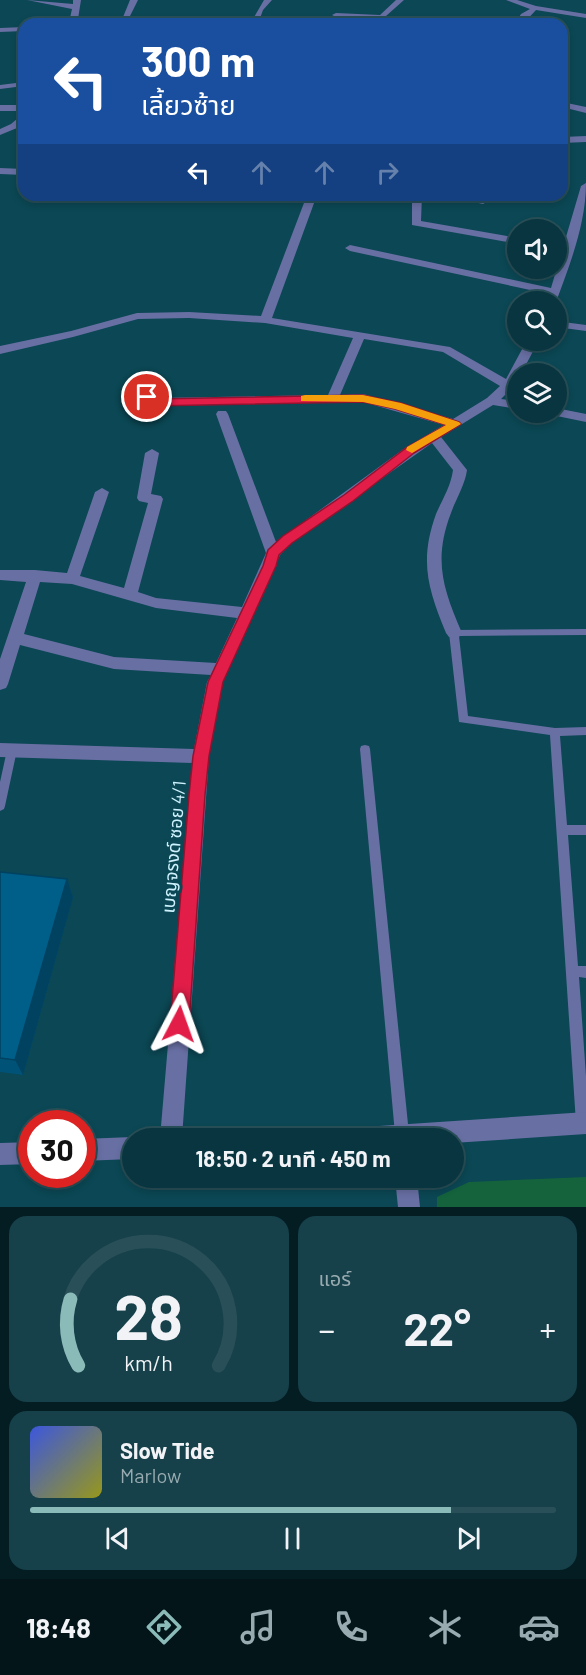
<!DOCTYPE html>
<html lang="th">
<meta charset="utf-8">
<style>
:root{--surface:#08353f;--page:#16404a;--text:#f1f3f6;--muted:#98abb0;--line:#295059;--accent:#8bbbb9}
body{margin:0;font-family:Barlow,"Noto Sans Thai",sans-serif;background:var(--page);color:var(--text);height:100vh;display:flex;flex-direction:column;font-size:22px;white-space:nowrap}
*{box-sizing:border-box;margin:0}
p{font-size:20px;color:var(--muted)}
.icon{flex:none;width:33px;height:33px;fill:none;stroke:currentColor;stroke-width:2;stroke-linecap:round;stroke-linejoin:round}
.map{position:relative;height:1207px;overflow:hidden}
.drawer{display:flex;flex-direction:column;gap:9px;padding:9px;background:#041d23;flex:1}
.drawer>*{flex:none}
.top-card{position:absolute;left:18px;top:18px;width:550px;height:183px;border-radius:18px;box-shadow:0 3px 9px #0003,0 0 0 2px var(--line);background:#1a4fa0;color:#fff;overflow:hidden}
.buttons{position:absolute;left:507px;top:219px;display:grid;gap:12px}
.buttons a{display:grid;place-items:center;width:60px;height:60px;border-radius:50%;background:var(--surface);box-shadow:0 3px 9px #0003,0 0 0 2px var(--line);font-size:30px}
.speed{position:absolute;left:18px;top:1110px;display:flex;gap:12px;font-size:30px;font-weight:700;text-align:center}
.speed>*{display:grid;place-content:center;width:78px;height:78px;border-radius:50%;background:var(--surface);box-shadow:0 3px 9px #0003,0 0 0 2px var(--line);line-height:1}
.speed .limit{border:9px solid #d22;background:#fff;color:#111}
.pin{position:absolute;display:grid;place-items:center;width:51px;height:51px;color:#fff;margin:-26px;border:3px solid #fff;border-radius:50%;box-shadow:0 2px 6px #0007}
.me{position:absolute;width:66px;margin:-33px;rotate:4deg;stroke-linejoin:round;filter:drop-shadow(0 0 4px #0008)}
.turn{display:flex;align-items:center;gap:21px;height:126px;padding:0 24px;font-size:27px}
.turn .icon{width:78px;height:78px;stroke-width:2.5}
.turn b{display:block;font-size:42px;line-height:51px}
.lanes{display:flex;align-items:center;height:57px;padding:0 24px;background:#0003;justify-content:center;gap:30px;direction:ltr}
.lanes .off{opacity:.35}
.big{font-size:45px;font-weight:700;line-height:1.1}
.drawer .card{flex:1;display:flex;flex-direction:column;justify-content:center;gap:9px;min-width:0;padding:0 21px;border-radius:18px;background:var(--page)}
.drawer .dial{align-items:center;gap:0}
.dial svg{height:156px;overflow:visible;fill:none;stroke:var(--line);stroke-width:7;stroke-linecap:round;text-anchor:middle}
.dial text{fill:var(--text);stroke:none}
.song{display:flex;align-items:center;gap:18px}
.cover{width:72px;height:72px;border-radius:9px;background:linear-gradient(135deg,hsl(230 70% 55%),hsl(60 70% 35%))}
.played{height:6px;border-radius:3px;background:linear-gradient(90deg,var(--accent) 80%,var(--line) 80%)}
.keys{display:flex;justify-content:space-around;direction:ltr}
.heat{display:flex;justify-content:space-between;align-items:center;font-size:33px;direction:ltr}
.drawer .tiles{flex:1;display:grid;gap:9px;grid-template-columns:1fr 1fr}
.card:last-child{grid-column:span 2}
.trip{position:absolute;left:122px;top:1128px;width:342px;height:60px;border-radius:30px;background:var(--surface);box-shadow:0 3px 9px #0003,0 0 0 2px var(--line);font-weight:700;line-height:60px;text-align:center}
.menu{display:flex;height:96px;justify-content:space-around;align-items:center;background:#031519;color:var(--muted)}
.menu .icon{width:42px;height:42px}
.menu .on{color:var(--accent)}
.menu b{font-size:27px;color:var(--text)}
.map>svg:first-child{display:block}
</style>
<div class="map">
<svg width="586" height="1207" viewBox="0 0 586 1207">
<rect width="100%" height="100%" fill="#0b4754"/>
<!-- water -->
<path fill="#14633d" d="M586,1177V1207H437V1197L469,1182Z"/>
<g fill="none" stroke-linecap="round" stroke-linejoin="round">
<!-- service -->
<g fill="#686fa3" fill-rule="evenodd">
<path d="M586,629V635L459,636L468,716L555,728L586,727V735L560,736L567,825H586V835H568L578,966H586V978L579,977L586,1076V1128L583,1130L578,1128L576,1123L550,735L459,722L449,633L451,631L454,630Z"/>
<path d="M365,745L369,746L370,749L409,1134L407,1138H397L395,1134L360,749L361,746Z"/>
<path d="M12,746L16,747L17,750L5,806L4,809L0,811V782L7,750L8,747Z"/>
</g>
<!-- minor -->
<g fill="#686fa3" fill-rule="evenodd">
<path d="M27,0L73,4V0H81L78,19L73,24H65L70,18L72,9Z"/>
<path d="M130,0H138L127,22H121Z"/>
<path d="M264,0H272L263,10L258,24H250Z"/>
<path d="M396,0H404L377,24L372,22L375,19L336,17L332,15L336,13L380,15Z"/>
<path d="M506,0H517L536,6L586,14V18L536,10L523,24H515L521,14L530,9Z"/>
<path d="M24,27V31L0,32V28Z"/>
<path d="M24,82V86L0,89V85Z"/>
<path d="M562,102L586,107V113L562,107Z"/>
<rect x="0" y="105" width="24" height="6"/>
<path d="M24,113V121L17,128L0,135V129L11,124Z"/>
<path d="M586,136V142L562,143V137Z"/>
<path d="M0,168L24,169V175L0,174Z"/>
<path d="M586,183C586,224 570,264 556,302H546L549,294L350,251L345,248L350,245L551,288L581,186Z"/>
<path d="M307,195H317L272,318L450,347L506,379L527,340H539L521,374H518L514,386L501,399L518,401V409L493,405L441,437L467,470C465,485 456,499 451,513C433,560 443,589 462,633L459,637H449L446,633C428,589 419,561 436,514C442,500 451,486 453,470L432,443L292,542L280,555L223,682L209,756L182,1138H160L192,763L0,757V743L194,749L207,682L211,675L114,669L20,645L8,684L6,688L0,690V659L26,582L0,580V570H35L67,573L95,492L102,488L109,492L80,576L124,588L148,503L139,501L137,498L145,453L152,449L159,453L151,494L161,496L163,499L138,592L156,598L242,607L266,553L216,414L218,411H226L228,414L276,542L405,448L444,425L363,402L151,406L147,405L141,397L145,384L151,380L157,384L154,398L328,395L353,338L265,323L189,318L138,319L73,337L0,354V346L71,331L137,313L189,312L261,316ZM364,339L443,352L500,386L487,398L453,419L363,394L340,395ZM40,582L72,584L156,608L237,618L216,663L114,657L24,634Z"/>
<path d="M412,195H422L421,221L518,238V244L412,225Z"/>
<path d="M442,195H464L488,201L483,204Z"/>
<path d="M556,321L586,325V331L556,327Z"/>
<path d="M556,408L586,414V422L552,415L550,412H556Z"/>
<path d="M586,1112V1134L453,1143V1138H353L356,1130L364,1127Z"/>
<path d="M132,1137L136,1138H132V1159L82,1161V1139Z"/>
<path d="M32,1142V1164L0,1165V1143Z"/>
<path d="M395,1178H417L420,1207H398Z"/>
</g>
</g>
<!-- wall -->
<path fill="#005276" d="M0,872L67,879L73,897L23,1075L0,1072Z"/>
<!-- shaded-wall -->
<path fill="#004260" d="M67,879L73,897L23,1075L15,1060Z"/>
<!-- building -->
<path fill="#005f89" stroke="#004260" stroke-width="1.5" d="M0,872L67,879L15,1060L0,1058Z"/>
<!-- route -->
<path fill="#e11d48" stroke="#92132f" stroke-width="1.5" d="M147,394L154,399L363,395L401,403L459,422L461,424L414,453L353,501L292,543L279,555L276,566L223,682L209,756L205,795L189,1024L186,1031L179,1033L173,1031L170,1024L189,795L193,756L208,682L263,566L268,550L283,536L344,495L406,448L446,425L395,409L363,402L151,406L147,405L141,397Z"/>
<!-- slow -->
<path fill="#f59e0b" d="M305,395H363L401,403L459,422L461,424L412,453L406,450L407,447L446,425L395,409L363,402L301,401V396Z"/>
<g text-anchor="middle" stroke-width="6" stroke-linejoin="round" paint-order="stroke">
<!-- street labels -->
<g font-size="18" fill="#cef2fd" stroke="#0b4754">
<text transform="translate(174 847) rotate(-85)" y="6">เบญจรงด์ ซอย 4/1</text>
</g>
</g>
</svg>
<div class="buttons">
<a><svg class="icon" aria-label="sound" viewBox="0 0 24 24"><path d="M4 9h4l5-4v14l-5-4H4zM17 9q2 3 0 6"/></svg></a>
<a><svg class="icon" aria-label="search" viewBox="0 0 24 24"><circle cx="10" cy="10" r="6"/><path d="M15 15l6 6"/></svg></a>
<a><svg class="icon" aria-label="layers" viewBox="0 0 24 24"><path d="M12 4l9 5-9 5-9-5zM3 14l9 5 9-5"/></svg></a>
</div>
<div class="speed"><div class="limit">30</div></div>
<div class="pin" style="left:147px;top:397px;background:#d93025"><svg class="icon" aria-label="arrive" viewBox="0 0 24 24"><path d="M6 21V4h12l-3 4 3 4H6"/></svg></div>
<svg class="me" style="left:179px;top:1024px" viewBox="-20 -20 40 40"><path d="M0-17L14 15 0 8-14 15z" fill="#e11d48" stroke="#fff" stroke-width="4"/></svg>
<div class="trip">18:50 · 2 นาที · 450 m</div>
<div class="top-card">
<div class="turn"><svg class="icon" aria-label="left" viewBox="0 0 24 24"><path d="M17 20v-9H6M10 6l-5 5 5 5"/></svg><div><b>300 m</b>เลี้ยวซ้าย</div></div>
<div class="lanes"><svg class="icon" aria-label="left" viewBox="0 0 24 24"><path d="M17 20v-9H6M10 6l-5 5 5 5"/></svg><svg class="icon off" aria-label="ahead" viewBox="0 0 24 24"><path d="M12 20V5M6 11l6-6 6 6"/></svg><svg class="icon off" aria-label="ahead" viewBox="0 0 24 24"><path d="M12 20V5M6 11l6-6 6 6"/></svg><svg class="icon off" aria-label="right" viewBox="0 0 24 24"><path d="M7 20v-9h11M14 6l5 5-5 5"/></svg></div>
</div>
</div>
<section class="drawer">
<div class="tiles">
<div class="card dial"><svg viewBox="0 0 100 80">
<path d="M14 69A42 42 0 1 1 86 69"/>
<path d="M14 69A42 42 0 0 1 10 35" stroke="#8bbbb9"/>
<text x="50" y="56" font-size="32" font-weight="700">28</text>
<text x="50" y="72" font-size="11">km/h</text>
</svg></div>
<div class="card"><p>แอร์</p>
<div class="heat"><a>−</a><b class="big">22°</b><a>+</a></div>
</div>
<div class="card">
<div class="song"><i class="cover"></i><div><b>Slow Tide</b><p>Marlow</p></div></div>
<div class="played"></div>
<div class="keys"><svg class="icon" aria-label="previous" viewBox="0 0 24 24"><path d="M18 5L8 12l10 7zM5 5v14"/></svg><svg class="icon" aria-label="pause" viewBox="0 0 24 24"><path d="M8 5v14M16 5v14"/></svg><svg class="icon" aria-label="next" viewBox="0 0 24 24"><path d="M6 5l10 7-10 7zM19 5v14"/></svg></div>
</div>
</div>
</section>
<nav class="menu">
<b>18:48</b>
<svg class="icon on" aria-label="directions" viewBox="0 0 24 24"><path d="M12 3l9 9-9 9-9-9zM9 14v-3h6M13 9l2 2-2 2"/></svg>
<svg class="icon" aria-label="music" viewBox="0 0 24 24"><path d="M9 18V5l10-2v13"/><circle cx="6" cy="18" r="3"/><circle cx="16" cy="16" r="3"/></svg>
<svg class="icon" aria-label="phone" viewBox="0 0 24 24"><path d="M5 4h4l2 5-3 2q2 4 5 5l2-3 5 2v4C11 20 4 13 5 4z"/></svg>
<svg class="icon" aria-label="climate" viewBox="0 0 24 24"><path d="M12 3v18M4 7l16 10M4 17L20 7"/></svg>
<svg class="icon" aria-label="car" viewBox="0 0 24 24"><path d="M5 17H2v-5l4-1 3-4h7l3 4 3 1v5h-3M9 17h6M6 11h13"/><circle cx="7" cy="17" r="2"/><circle cx="17" cy="17" r="2"/></svg>
</nav>
